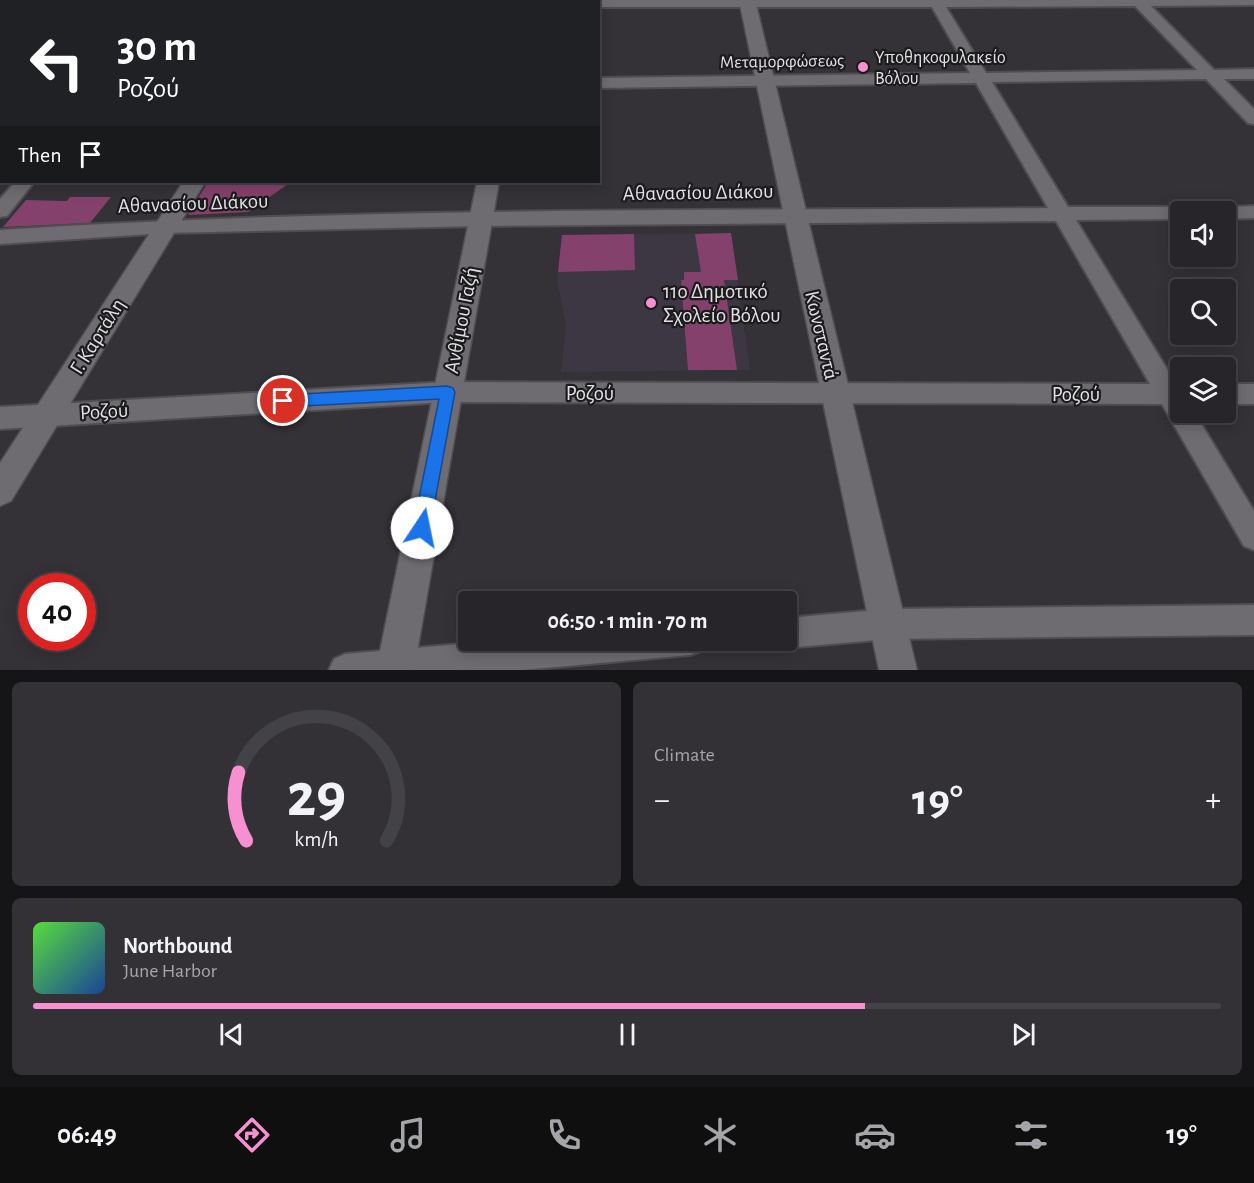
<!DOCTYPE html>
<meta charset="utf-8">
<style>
:root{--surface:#272529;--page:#333135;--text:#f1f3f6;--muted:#a4a5a8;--line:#434246;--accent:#f690d0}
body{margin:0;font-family:"Alegreya Sans",sans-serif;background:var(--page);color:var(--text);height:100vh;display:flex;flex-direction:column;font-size:22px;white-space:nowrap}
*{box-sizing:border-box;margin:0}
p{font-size:20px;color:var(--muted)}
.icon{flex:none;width:33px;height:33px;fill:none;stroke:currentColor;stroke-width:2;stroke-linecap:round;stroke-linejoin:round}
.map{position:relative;height:670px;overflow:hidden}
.details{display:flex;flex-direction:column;gap:12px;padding:12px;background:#151417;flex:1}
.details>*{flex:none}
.top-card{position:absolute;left:0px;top:0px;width:600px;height:183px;box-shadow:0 3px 15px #0003,0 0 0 2px var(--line);background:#202124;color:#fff;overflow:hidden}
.tools{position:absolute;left:1170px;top:201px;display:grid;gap:12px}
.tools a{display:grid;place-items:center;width:66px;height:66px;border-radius:6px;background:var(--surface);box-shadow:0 3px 15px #0003,0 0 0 2px var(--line);font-size:30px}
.speed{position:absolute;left:18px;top:573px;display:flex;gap:12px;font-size:30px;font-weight:700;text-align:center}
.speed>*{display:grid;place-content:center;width:78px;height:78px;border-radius:50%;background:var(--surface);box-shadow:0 3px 15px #0003,0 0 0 2px var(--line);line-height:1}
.speed .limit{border:9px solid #d22;background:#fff;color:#111}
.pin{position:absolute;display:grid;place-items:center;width:51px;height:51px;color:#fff;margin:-26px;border:3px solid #fff;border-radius:50%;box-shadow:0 2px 6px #0007}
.me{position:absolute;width:66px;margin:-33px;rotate:11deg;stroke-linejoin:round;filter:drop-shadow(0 0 4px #0008)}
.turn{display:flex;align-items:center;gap:21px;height:126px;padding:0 18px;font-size:27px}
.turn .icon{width:78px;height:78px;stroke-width:2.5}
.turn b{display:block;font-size:42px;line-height:51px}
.then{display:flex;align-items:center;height:57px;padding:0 18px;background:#0003;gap:12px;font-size:22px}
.big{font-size:45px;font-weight:700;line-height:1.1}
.details .widget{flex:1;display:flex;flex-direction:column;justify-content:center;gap:9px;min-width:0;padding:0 21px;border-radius:9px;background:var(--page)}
.details .dial{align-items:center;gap:0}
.dial svg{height:156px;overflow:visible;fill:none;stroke:var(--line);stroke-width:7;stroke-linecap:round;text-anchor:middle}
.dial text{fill:var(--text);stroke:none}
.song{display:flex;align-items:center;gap:18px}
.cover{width:72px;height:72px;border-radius:9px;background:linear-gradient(135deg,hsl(110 70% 55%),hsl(220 70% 35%))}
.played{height:6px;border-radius:3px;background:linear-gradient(90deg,var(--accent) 70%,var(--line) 70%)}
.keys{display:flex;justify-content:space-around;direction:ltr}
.heat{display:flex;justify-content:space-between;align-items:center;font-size:33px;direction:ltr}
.details .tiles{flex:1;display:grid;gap:12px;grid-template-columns:1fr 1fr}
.widget:last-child{grid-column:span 2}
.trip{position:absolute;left:458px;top:591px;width:339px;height:60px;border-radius:6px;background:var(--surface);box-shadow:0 3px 15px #0003,0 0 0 2px var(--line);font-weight:700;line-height:60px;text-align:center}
.tab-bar{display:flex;height:96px;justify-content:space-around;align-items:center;background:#100f10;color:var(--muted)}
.tab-bar .icon{width:42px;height:42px}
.tab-bar .current{color:var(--accent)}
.tab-bar b{font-size:27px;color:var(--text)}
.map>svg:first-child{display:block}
</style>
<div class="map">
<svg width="1254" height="670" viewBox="0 0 1254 670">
<rect width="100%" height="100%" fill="#343137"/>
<!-- built -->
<path fill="#3c3743" d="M731,233L750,370L561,372L566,325L557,280L562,235Z"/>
<!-- building -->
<g fill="#84416b">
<path d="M208,182H291L248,212L188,215Z"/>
<path d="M70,197H111L90,223L3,227L26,200L67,201Z"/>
<path d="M731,233L738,280H724L737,370H688L681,280H684V272H701L695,234Z"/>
<path d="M634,234L635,270L558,272L562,235Z"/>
</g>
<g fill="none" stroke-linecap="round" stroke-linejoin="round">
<!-- minor casing -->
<g stroke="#4f4d52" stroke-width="4">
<g id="minor">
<path d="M51,0H66L50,2Z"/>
<path d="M172,0H186L171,2Z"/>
<path d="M355,0H1254V5L1151,6L1214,70L1254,69V79H1224L1254,109V124L1248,123L1206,79L992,82L1068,207H1180L1189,212H1180V219L1076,220L1176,384H1180V412H1194L1254,511V550L1244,546L1162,404L447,402L0,429V407L447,382L1150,384L1056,221L480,226L166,233L0,244V230C349,207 699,211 1048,208L976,83L598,88V78L970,73L932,7H598V2H354ZM1135,6L1197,70L986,73L946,7Z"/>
<rect x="0" y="32" width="2" height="8"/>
<path d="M0,49H2L0,59Z"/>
<rect x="0" y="94" width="2" height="10"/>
<path d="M15,182H34L7,216L0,217V199Z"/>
<path d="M1254,206V218L1226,219V212H1217L1226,207Z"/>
<rect x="1226" y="384" width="28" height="20"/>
<path d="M1254,605V635L888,639L786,648L775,644L774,640H786V618L888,609Z"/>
<path d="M507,640H705L701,651L690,655L522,670H329L334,659L345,654Z"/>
</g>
</g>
<!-- tertiary casing -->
<g stroke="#4f4d52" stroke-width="3">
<g id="tertiary">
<path d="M296,0H312L295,2Z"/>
<rect x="516" y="0" width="16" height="2"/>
<path d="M739,0H755L917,670H879Z"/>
<path d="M183,182H205L11,501L0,506V463Z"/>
<path d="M477,182H499L414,670H376Z"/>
</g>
</g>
<!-- minor -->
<use href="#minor" fill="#6e6b71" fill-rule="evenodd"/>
<!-- tertiary -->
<use href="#tertiary" fill="#6e6b71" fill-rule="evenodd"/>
</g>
<!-- route -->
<path fill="#1a73e8" stroke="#114b97" stroke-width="1.5" d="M447,386L453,388L455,392L430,528L427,534L422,536L416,534L413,528L439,399L283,407L278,406L276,401L278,397L283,395Z"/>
<!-- markers -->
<g fill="#f690d0" stroke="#1b1a1c" stroke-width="2">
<circle cx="863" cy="67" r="6"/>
<circle cx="651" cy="303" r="6"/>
</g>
<g text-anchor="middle" stroke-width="4.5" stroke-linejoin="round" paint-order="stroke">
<!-- far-poi labels -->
<g font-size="18" fill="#e3e1e5" stroke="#1b1a1c" text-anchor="start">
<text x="875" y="63">Υποθηκοφυλακείο<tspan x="875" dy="21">Βόλου</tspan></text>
</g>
<!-- far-street labels -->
<g font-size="18" fill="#e3e1e5" stroke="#1b1a1c">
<text transform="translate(782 61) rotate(-1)" y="6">Μεταμορφώσεως</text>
</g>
<!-- street labels -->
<g font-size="21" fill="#e3e1e5" stroke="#1b1a1c">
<text transform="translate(698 192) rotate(-1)" y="7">Αθανασίου Διάκου</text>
<text transform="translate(193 203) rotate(-2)" y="7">Αθανασίου Διάκου</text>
<text transform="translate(461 320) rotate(-79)" y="7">Ανθίμου Γαζή</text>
<text transform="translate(822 335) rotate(77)" y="7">Κωνσταντά</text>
<text transform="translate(97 336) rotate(-58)" y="7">Γ. Καρτάλη</text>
<text x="590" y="400">Ροζού</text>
<text x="1076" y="401">Ροζού</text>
<text transform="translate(104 411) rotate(-3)" y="7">Ροζού</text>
</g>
<!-- poi labels -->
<g font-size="21" fill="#e3e1e5" stroke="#1b1a1c" text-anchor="start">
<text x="663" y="298">11ο Δημοτικό<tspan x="663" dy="24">Σχολείο Βόλου</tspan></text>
</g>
</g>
</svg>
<div class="tools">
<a><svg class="icon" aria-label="sound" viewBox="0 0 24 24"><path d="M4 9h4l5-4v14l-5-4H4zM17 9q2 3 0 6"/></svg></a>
<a><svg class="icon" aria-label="search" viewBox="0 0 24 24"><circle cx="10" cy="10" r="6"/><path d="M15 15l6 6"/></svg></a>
<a><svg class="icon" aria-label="layers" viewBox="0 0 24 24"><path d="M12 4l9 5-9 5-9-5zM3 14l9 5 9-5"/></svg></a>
</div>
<div class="speed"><div class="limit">40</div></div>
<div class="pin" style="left:283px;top:401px;background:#d93025"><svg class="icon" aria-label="arrive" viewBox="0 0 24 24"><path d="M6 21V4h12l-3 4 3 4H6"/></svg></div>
<svg class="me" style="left:422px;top:528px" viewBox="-20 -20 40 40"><circle r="19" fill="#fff"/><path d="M0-13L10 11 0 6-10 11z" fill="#1a73e8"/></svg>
<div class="trip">06:50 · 1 min · 70 m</div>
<div class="top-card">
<div class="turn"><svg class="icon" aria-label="left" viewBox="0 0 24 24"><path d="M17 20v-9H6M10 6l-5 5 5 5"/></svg><div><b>30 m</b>Ροζού</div></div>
<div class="then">Then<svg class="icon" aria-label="arrive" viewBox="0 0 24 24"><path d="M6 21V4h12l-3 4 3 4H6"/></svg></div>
</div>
</div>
<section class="details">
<div class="tiles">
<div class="widget dial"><svg viewBox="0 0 100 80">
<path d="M14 69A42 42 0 1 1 86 69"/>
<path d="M14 69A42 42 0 0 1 10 34" stroke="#f690d0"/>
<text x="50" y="56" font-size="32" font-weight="700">29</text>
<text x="50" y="72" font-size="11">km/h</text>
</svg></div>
<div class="widget"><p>Climate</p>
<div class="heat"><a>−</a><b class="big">19°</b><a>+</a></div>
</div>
<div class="widget">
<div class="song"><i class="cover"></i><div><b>Northbound</b><p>June Harbor</p></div></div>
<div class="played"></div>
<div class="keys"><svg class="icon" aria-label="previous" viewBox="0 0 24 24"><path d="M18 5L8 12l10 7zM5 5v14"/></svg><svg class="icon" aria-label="pause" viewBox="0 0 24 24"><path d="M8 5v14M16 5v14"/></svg><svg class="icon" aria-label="next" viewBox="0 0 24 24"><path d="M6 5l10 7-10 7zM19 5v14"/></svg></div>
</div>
</div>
</section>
<nav class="tab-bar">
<b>06:49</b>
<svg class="icon current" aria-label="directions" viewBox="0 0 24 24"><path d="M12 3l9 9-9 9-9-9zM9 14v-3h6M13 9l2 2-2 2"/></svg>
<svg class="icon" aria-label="music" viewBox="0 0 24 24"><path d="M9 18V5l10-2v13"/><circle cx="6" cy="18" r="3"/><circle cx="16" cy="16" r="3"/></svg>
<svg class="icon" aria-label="phone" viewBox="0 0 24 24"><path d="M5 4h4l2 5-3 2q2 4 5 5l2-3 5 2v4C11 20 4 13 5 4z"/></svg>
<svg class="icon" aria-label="climate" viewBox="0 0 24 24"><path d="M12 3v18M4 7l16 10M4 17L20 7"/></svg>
<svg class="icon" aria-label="car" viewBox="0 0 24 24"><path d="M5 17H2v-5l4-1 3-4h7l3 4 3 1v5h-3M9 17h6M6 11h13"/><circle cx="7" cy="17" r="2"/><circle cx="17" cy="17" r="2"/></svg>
<svg class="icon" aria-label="filters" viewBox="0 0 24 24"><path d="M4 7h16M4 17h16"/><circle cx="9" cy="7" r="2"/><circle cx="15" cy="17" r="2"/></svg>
<b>19°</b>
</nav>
